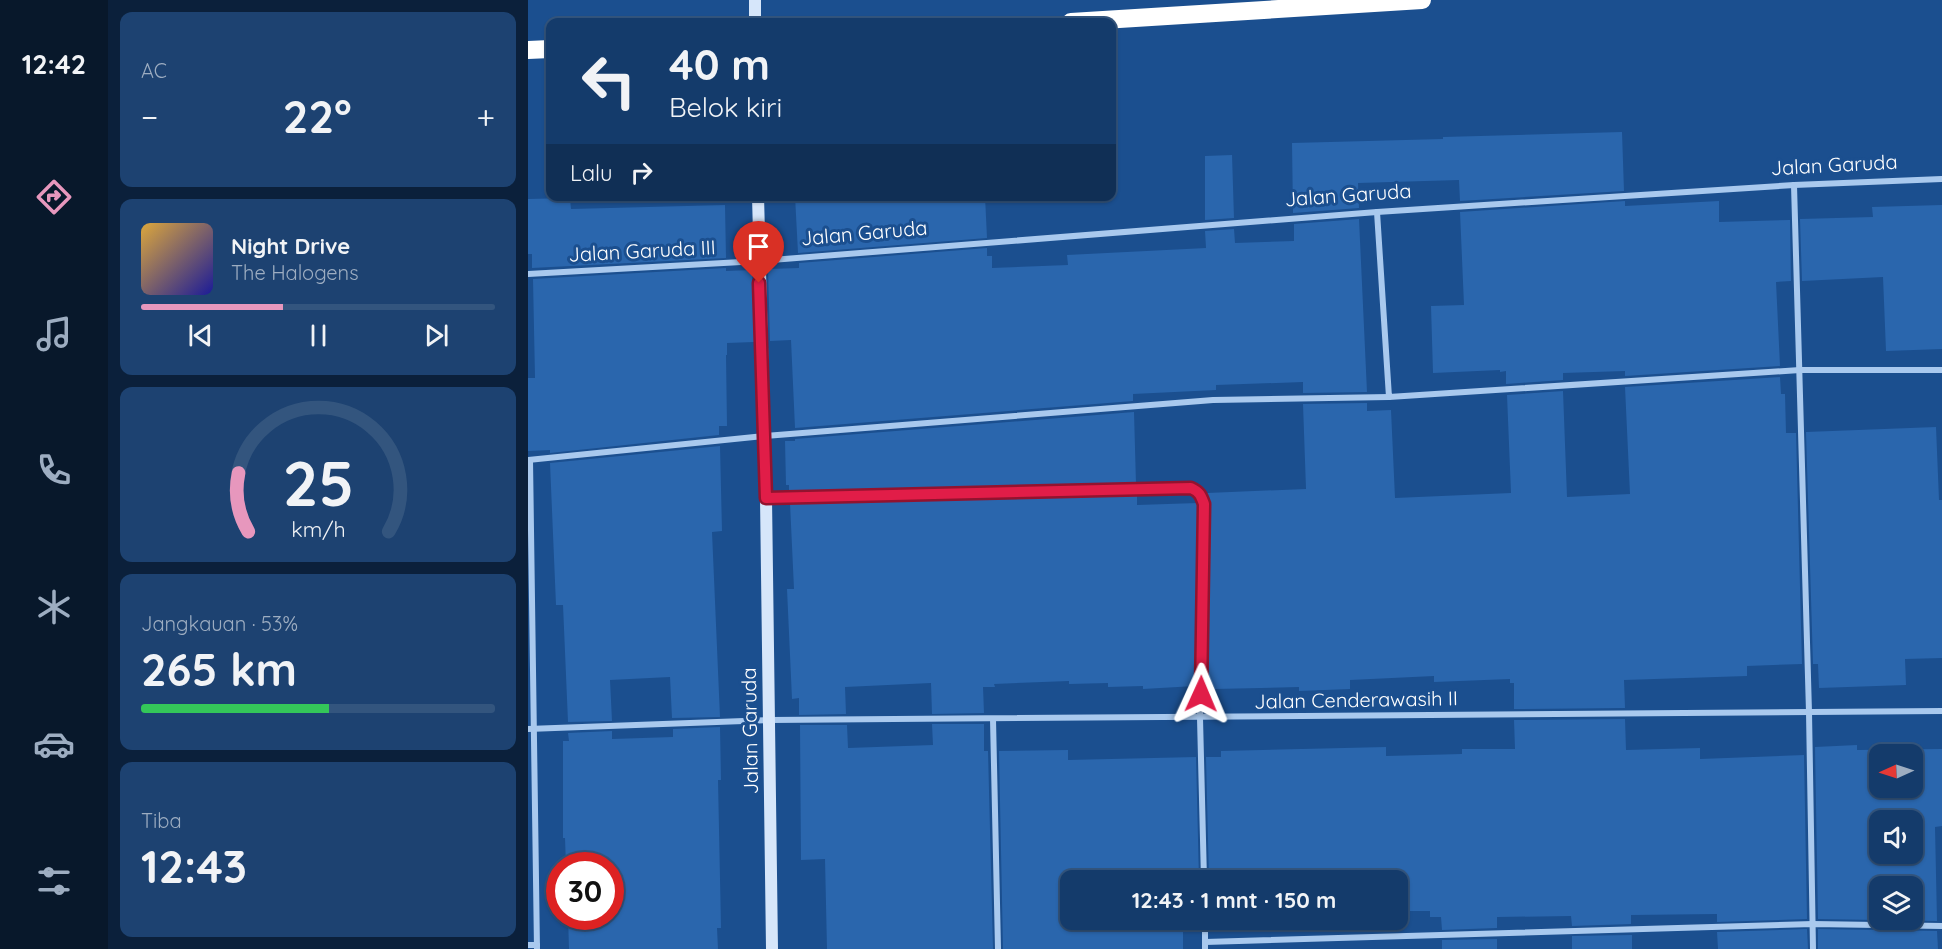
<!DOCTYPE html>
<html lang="id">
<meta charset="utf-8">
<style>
:root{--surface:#143b6b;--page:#1d4271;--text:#f1f3f6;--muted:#9dadc1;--line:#33557e;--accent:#e797bd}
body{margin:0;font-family:Quicksand,sans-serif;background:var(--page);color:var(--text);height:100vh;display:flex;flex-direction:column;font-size:22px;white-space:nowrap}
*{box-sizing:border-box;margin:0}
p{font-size:20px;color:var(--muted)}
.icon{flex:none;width:33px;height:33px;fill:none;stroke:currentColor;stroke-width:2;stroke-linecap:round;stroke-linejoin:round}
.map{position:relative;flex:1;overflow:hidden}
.details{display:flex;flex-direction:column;gap:12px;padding:12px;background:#0b203b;width:420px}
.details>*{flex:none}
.banner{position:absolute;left:18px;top:18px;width:570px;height:183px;border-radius:12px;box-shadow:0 2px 4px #0004,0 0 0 2px var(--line);background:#143b6b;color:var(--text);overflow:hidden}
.needle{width:39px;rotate:267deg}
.buttons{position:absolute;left:1341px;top:744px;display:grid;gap:12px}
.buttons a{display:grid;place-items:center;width:54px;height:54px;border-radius:12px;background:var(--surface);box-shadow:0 2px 4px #0004,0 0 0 2px var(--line);font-size:30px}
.speed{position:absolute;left:18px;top:852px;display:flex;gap:12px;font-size:30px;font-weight:700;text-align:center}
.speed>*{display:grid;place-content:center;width:78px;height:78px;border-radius:50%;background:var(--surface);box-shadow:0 2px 4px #0004,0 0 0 2px var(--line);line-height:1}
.speed .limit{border:9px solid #d22;background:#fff;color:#111}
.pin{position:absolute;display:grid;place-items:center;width:51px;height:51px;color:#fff;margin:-62px -26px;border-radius:50% 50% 50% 0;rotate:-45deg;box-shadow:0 0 6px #0007}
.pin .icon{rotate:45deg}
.me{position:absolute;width:66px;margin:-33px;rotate:1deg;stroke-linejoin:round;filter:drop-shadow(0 0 4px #0008)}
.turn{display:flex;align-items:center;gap:21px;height:126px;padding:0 24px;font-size:27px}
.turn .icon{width:78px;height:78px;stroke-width:2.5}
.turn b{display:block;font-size:42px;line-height:51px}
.then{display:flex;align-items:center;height:57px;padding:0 24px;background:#0003;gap:12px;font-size:22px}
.big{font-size:45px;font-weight:800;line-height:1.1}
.details .tile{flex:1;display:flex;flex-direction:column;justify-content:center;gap:9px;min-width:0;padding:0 21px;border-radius:12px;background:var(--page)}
.details .dial{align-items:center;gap:0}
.dial svg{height:156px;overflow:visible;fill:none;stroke:var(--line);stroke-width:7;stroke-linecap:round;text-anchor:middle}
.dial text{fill:var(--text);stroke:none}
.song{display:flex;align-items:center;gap:18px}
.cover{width:72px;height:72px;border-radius:9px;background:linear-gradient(135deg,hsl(40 70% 55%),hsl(240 70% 35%))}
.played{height:6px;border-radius:3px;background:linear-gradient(90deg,var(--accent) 40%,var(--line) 40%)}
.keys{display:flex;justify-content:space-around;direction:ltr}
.heat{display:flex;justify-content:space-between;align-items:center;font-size:33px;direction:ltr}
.charge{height:9px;border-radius:4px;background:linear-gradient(90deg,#34c759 53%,var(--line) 0)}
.trip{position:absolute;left:532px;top:870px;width:348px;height:60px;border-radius:12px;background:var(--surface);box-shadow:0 2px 4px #0004,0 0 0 2px var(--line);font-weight:800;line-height:60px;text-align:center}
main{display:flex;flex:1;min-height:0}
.tabs{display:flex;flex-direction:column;width:108px;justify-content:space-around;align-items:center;background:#08182b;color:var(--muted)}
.tabs .icon{width:42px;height:42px}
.tabs .selected{color:var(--accent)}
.tabs b{font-size:27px;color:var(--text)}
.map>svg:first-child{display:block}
</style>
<main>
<nav class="tabs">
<b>12:42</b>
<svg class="icon selected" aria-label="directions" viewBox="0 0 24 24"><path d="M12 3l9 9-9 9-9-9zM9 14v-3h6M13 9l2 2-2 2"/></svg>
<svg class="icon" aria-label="music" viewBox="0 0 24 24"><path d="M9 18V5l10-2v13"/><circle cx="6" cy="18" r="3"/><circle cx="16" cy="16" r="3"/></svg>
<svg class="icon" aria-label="phone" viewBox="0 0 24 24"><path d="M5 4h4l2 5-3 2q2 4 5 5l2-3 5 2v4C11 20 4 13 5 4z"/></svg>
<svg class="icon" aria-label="climate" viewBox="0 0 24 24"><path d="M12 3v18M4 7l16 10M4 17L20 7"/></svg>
<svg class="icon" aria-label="car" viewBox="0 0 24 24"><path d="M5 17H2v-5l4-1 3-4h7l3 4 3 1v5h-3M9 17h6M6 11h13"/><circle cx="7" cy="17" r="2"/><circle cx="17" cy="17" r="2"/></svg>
<svg class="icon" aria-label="filters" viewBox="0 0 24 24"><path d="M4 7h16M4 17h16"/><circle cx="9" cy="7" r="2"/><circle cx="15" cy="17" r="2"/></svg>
</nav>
<section class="details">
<div class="tile"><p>AC</p>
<div class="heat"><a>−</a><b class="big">22°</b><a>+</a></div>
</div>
<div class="tile">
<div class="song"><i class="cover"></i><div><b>Night Drive</b><p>The Halogens</p></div></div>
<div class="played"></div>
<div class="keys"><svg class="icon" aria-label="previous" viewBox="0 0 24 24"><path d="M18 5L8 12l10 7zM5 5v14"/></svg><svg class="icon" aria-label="pause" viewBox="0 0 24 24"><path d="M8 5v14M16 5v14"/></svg><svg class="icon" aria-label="next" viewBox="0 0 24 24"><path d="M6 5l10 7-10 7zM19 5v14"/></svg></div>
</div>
<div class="tile dial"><svg viewBox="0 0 100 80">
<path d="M14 69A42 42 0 1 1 86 69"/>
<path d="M14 69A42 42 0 0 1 9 39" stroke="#e797bd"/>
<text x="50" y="56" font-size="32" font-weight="700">25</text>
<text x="50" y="72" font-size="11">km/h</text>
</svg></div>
<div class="tile"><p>Jangkauan · 53%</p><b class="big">265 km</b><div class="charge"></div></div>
<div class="tile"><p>Tiba</p><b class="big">12:43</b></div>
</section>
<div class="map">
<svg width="1414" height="949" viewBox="0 0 1414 949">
<rect width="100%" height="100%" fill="#1b4f8f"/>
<!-- building -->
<g fill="#2a66ad" fill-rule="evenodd">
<path d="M1094,132L1096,191L932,201L931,180L830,183L831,208L765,213L764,143L915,139V137Z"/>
<path d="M704,155L706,218L677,220V156Z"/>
<path d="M267,196H457L459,238L270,253Z"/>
<path d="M42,198L43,209L197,205L198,258L4,268V254H0V199Z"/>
<path d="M1097,201V206L1191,201V222L1262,220L1263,281L1248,282L1252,366L1097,376V371L1035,373V380L978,384V371L972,372V370L905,373L903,306L936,305L932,212Z"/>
<path d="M1414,205V349L1358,351L1355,277L1274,281L1272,219L1345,217L1344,207Z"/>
<path d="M831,219L839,392L775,393V382L688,385V390L605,394V401L267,428L263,340L242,341L240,269L271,268V263L459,248V256H464V268L540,265L539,255L678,248L677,231L706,229L707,243L766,241V224Z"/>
<path d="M198,268V271L224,270L226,342L199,343V355H198L199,426H191V435L22,453V450L0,451V378H7L5,279Z"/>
<path d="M1252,377L1253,394H1257L1258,433H1268L1274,664L1219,666V676L1096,680L1097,708L986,709V683H982V679L906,682V676L822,680V689L771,691V687L686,689V686H678L681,504L679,493L778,489L775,404L839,403V411L863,410L867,498L983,493L979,395L1035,391L1039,497L1102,494L1097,387Z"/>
<path d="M606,412L608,484L261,492V485H258L257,441H267V439Z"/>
<path d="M1408,427L1411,500H1414V658L1377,659L1378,685L1291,688L1290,664H1285L1278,432Z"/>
<path d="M192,446L194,531L184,532L192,717L144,718L142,677L82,680L84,721L40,722L35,605H28L22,463Z"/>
<path d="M609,495V505L670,503L671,505L667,686L615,689V686L580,687V683L541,684V681L466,684L467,687H455L456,713L404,714L403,683L317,687L318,714L271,715V698L264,699L259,589H266L262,503Z"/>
<path d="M1097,719L1098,750L1172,748V759L1276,755L1279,919L1189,922V914L1103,915V924L1044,926L1043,916L969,917V928L914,930L913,917H902V911H870V880H681L678,757H693V751L858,747V756L934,754V749H987L986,720Z"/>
<path d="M404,724H456V751H460L465,949H299L297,859L273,860L272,725H319L320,748L405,745Z"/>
<path d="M192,727L193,780H190L193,928H189L190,949H41L40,916H82V866H38L37,838H35V741H41L40,733L84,731V739L145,737V729Z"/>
<path d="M1329,745V750L1414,749V826L1407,827L1409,921L1290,919L1287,747ZM1352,754H1384V788H1352ZM1352,820H1384V854H1352ZM1352,886H1384V920H1352Z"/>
<path d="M540,750V760L668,757L671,880H543V920H672V923H655V949H475L471,751Z"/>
<path d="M682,920H760V921L682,923Z"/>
<path d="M1279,929L1280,949H1190L1189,932Z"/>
<path d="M1290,929L1409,931L1410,949H1290Z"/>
<path d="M1104,935V949H1044V936Z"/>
<path d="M969,939V949H914V940Z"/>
</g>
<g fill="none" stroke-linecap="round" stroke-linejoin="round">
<!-- street -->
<g stroke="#a9c9ee" stroke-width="6">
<path d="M1266,185L1281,712L1285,949"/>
<path d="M849,212L861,397L1272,370H1414"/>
<path d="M0,274L231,261L849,212L1266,185L1414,179"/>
<path d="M0,460L237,436L685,400L861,397"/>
<path d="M2,460L9,949"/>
<path d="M238,498L663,488C672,492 673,495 676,504L672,718L676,880"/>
<path d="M465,719L470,949"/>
<path d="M0,729L242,720L1414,711"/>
<path d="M677,920V949"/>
<path d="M677,942L1285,924L1414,926"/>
<path d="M0,945H9"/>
</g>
<!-- secondary -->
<g stroke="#d6e6fa" stroke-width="12">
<path d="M227,0V22"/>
<path d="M230,196L238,498L244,949"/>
</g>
<!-- highway -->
<g stroke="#fff" stroke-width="18">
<path d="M543,22L894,0"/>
<path d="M0,50L22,49"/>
</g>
</g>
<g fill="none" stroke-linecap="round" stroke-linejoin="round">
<!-- route casing -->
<g stroke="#92132f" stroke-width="15">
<path id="route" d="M231,283L238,498L663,488C672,492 673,496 676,504L673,694"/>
</g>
<!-- route -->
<use href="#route" stroke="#e11d48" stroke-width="10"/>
</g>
<g text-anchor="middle" stroke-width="6" stroke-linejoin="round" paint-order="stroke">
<!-- street labels -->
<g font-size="20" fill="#fff" stroke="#1b4f8f">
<text transform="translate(1306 165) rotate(-3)" y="7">Jalan Garuda</text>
<text transform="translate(820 195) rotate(-4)" y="7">Jalan Garuda</text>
<text transform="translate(336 233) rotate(-5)" y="7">Jalan Garuda</text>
<text transform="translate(114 251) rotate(-3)" y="7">Jalan Garuda III</text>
<text transform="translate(828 700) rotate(-1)" y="7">Jalan Cenderawasih II</text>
<text transform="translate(222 731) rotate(-91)" y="7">Jalan Garuda</text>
</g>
</g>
</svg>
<div class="buttons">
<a><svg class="needle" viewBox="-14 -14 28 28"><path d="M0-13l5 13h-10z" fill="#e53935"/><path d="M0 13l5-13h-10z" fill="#9dadc1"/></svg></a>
<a><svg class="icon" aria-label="sound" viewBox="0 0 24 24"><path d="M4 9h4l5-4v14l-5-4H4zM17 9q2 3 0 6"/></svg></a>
<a><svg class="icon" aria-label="layers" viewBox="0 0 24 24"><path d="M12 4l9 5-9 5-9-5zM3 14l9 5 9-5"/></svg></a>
</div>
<div class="speed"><div class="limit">30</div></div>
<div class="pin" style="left:231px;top:283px;background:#d93025"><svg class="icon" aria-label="arrive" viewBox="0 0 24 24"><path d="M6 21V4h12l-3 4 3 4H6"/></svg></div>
<svg class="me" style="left:673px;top:694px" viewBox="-20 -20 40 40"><path d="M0-17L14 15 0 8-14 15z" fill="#e11d48" stroke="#fff" stroke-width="4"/></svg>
<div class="trip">12:43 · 1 mnt · 150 m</div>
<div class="banner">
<div class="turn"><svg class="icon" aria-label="left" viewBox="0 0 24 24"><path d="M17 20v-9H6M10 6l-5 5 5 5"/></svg><div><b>40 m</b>Belok kiri</div></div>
<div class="then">Lalu<svg class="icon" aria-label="right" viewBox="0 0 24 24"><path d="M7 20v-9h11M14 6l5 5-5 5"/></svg></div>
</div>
</div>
</main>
